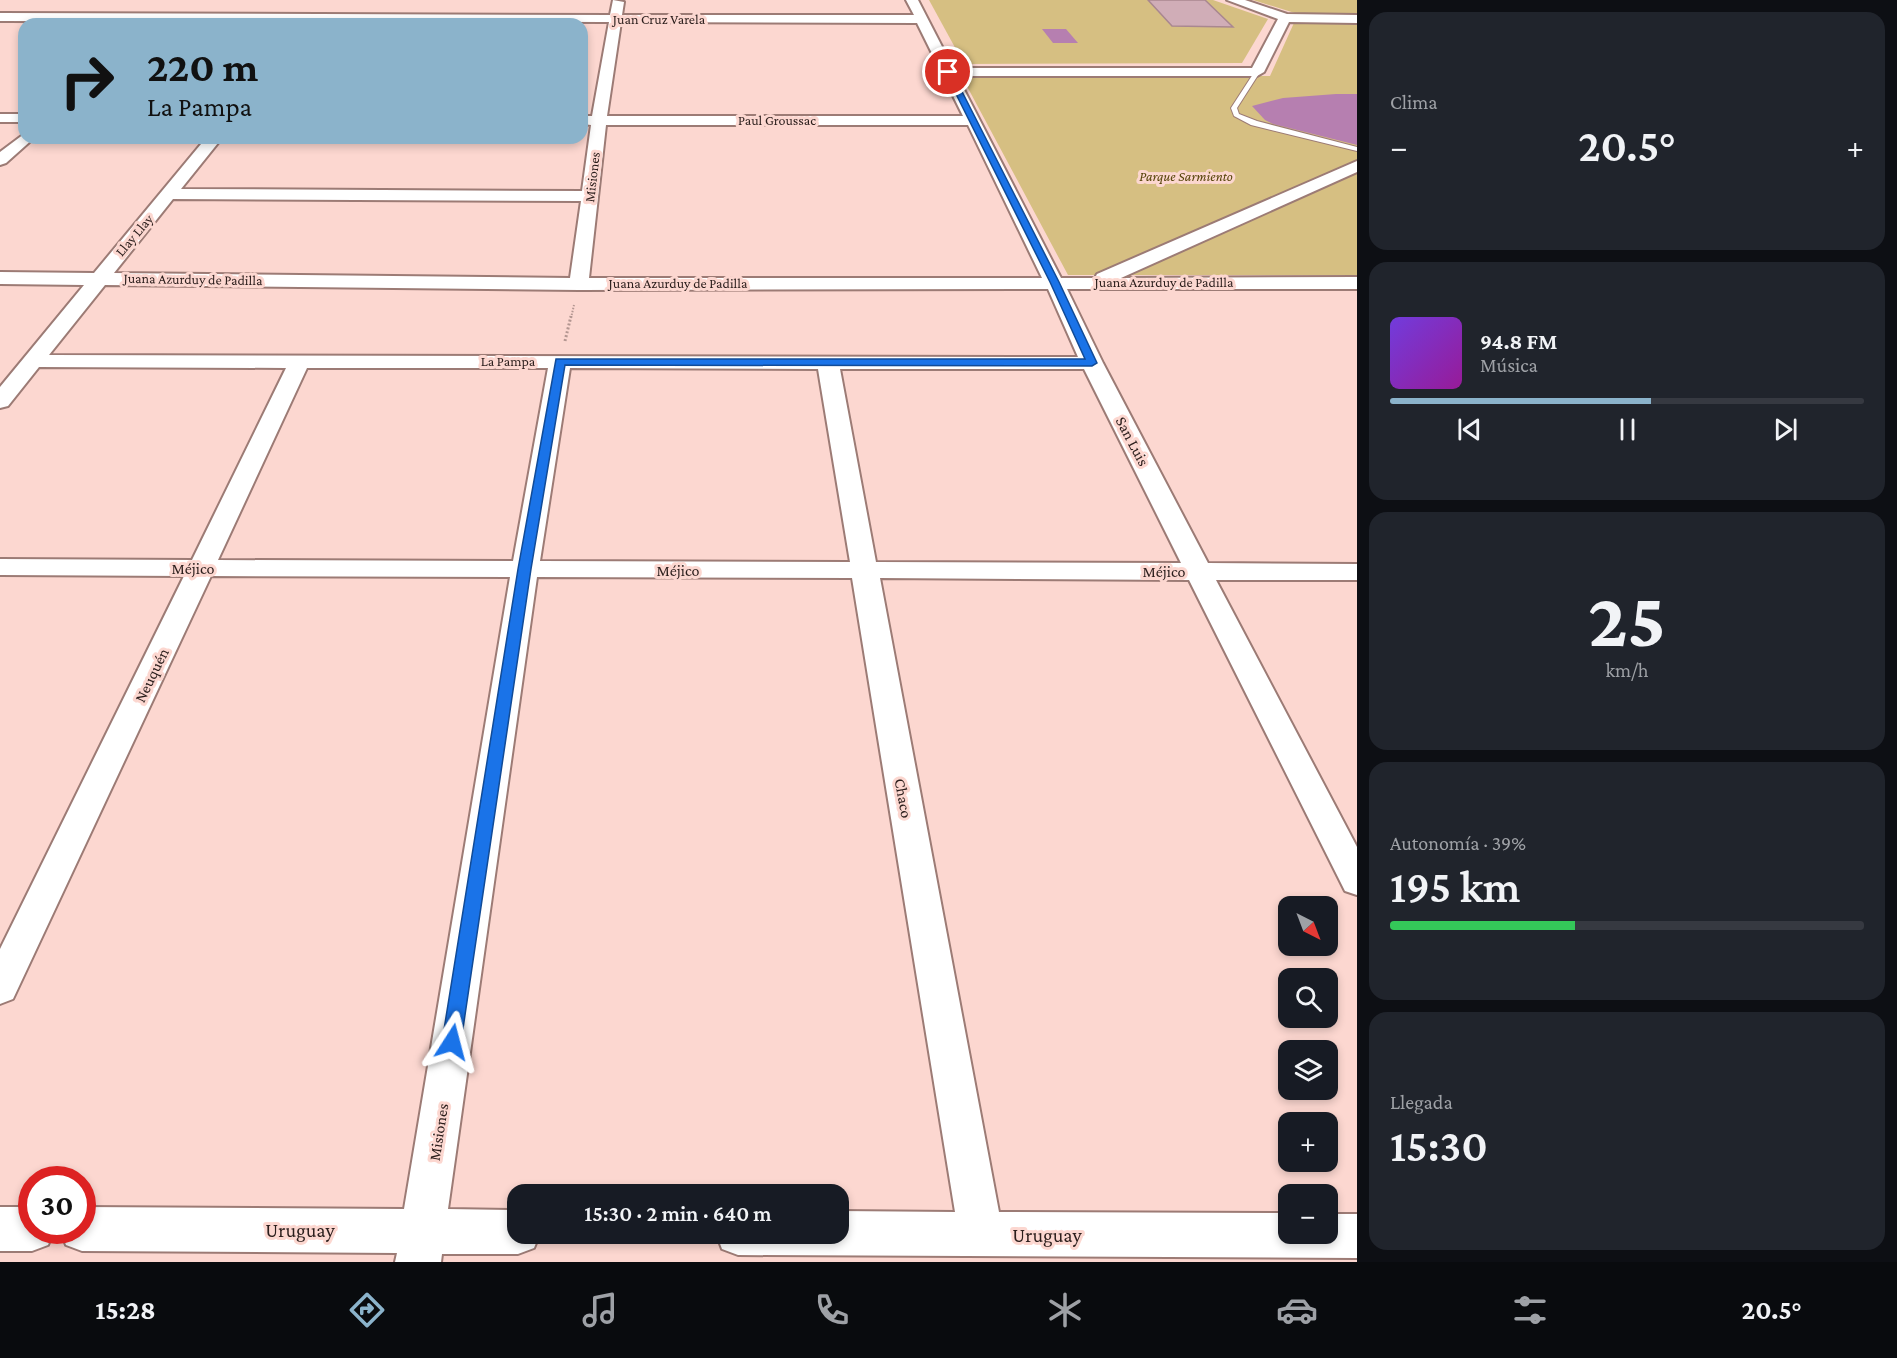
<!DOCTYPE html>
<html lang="es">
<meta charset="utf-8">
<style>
:root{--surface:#171b24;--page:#20242c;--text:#f1f3f6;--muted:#9ea1a6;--line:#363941;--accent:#8bb3cb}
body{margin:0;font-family:"Crimson Pro",serif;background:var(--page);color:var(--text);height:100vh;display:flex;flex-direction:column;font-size:22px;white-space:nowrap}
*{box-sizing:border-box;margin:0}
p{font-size:20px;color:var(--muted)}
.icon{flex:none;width:33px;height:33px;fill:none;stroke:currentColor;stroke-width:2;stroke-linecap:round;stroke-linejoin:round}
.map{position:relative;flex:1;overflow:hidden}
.sheet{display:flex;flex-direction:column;gap:12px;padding:12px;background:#0d0f14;width:540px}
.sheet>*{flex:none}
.banner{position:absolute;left:18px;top:18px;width:570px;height:126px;border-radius:18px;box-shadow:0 3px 9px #0003;background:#8bb3cb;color:#111;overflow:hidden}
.needle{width:39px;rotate:138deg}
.controls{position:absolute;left:1278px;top:896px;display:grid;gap:12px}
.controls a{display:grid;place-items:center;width:60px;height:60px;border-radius:12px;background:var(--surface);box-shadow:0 3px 9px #0003;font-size:30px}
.speed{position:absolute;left:18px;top:1166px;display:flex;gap:12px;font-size:30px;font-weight:700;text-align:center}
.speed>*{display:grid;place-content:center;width:78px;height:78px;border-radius:50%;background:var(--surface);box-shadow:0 3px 9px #0003;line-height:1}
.speed .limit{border:9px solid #d22;background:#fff;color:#111}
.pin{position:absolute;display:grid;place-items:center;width:51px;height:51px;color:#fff;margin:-26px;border:3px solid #fff;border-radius:50%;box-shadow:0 2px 6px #0007}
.me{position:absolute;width:66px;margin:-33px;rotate:9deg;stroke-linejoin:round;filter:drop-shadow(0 0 4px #0008)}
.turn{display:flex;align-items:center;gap:21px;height:126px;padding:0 30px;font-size:27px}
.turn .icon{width:78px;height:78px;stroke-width:2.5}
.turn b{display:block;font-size:42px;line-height:51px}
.big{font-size:45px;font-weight:600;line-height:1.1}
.sheet .card{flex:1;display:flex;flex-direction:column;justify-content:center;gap:9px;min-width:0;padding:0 21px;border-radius:18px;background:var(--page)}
.sheet .dial{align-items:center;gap:0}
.dial b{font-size:78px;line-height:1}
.song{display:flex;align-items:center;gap:18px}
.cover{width:72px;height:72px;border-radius:9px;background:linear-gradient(135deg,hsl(260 70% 55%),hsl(300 70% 35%))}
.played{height:6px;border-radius:3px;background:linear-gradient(90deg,var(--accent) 55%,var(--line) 55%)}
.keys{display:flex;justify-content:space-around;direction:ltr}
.heat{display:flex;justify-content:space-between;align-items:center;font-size:33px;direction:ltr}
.charge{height:9px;border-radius:4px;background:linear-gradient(90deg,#34c759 39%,var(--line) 0)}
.trip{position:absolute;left:507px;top:1184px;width:342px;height:60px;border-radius:18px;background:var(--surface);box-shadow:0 3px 9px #0003;font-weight:600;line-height:60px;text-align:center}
.dock{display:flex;height:96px;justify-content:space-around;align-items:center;background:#090b0e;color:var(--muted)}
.dock .icon{width:42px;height:42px}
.dock .selected{color:var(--accent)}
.dock b{font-size:27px;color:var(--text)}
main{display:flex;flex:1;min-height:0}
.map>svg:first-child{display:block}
</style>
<main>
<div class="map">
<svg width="1357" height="1262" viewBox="0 0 1357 1262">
<rect width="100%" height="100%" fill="#fcd7d0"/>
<!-- green -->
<g fill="#d6bf82">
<path d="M929,0H1213L1268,19L1242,63L964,64Z"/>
<path d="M1253,0H1357V275H1068L962,77L1270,76L1298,14Z"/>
</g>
<!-- water -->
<g fill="#b67fb0">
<path d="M1042,29H1066L1078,43H1053Z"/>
<path d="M1336,94H1357V145L1273,124L1265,120L1252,106L1283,98Z"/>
</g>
<!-- building -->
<path fill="#d0adb7" stroke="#a98790" stroke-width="1.5" d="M1148,0H1205L1233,27L1172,26Z"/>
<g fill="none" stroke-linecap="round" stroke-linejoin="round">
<!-- service casing -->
<g stroke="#9c7b75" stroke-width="2">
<path id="service" d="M1255,71L1260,72L1237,108L1239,114L1257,121L1357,147V151L1251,125L1234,116L1231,108Z"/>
</g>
<!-- minor casing -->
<g stroke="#9c7b75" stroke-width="4">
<g id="minor">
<path d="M613,0L624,2L622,15H914L906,0H918L953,68H1252L1278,19L1227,0H1245L1287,14L1357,15V23L1289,22L1264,72L1257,76H957L1061,278H1095L1097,274L1357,161V172L1121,278L1357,277V289H1067L1103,363L1208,563L1357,564V580H1216L1357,847V895L1345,891L1189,580L880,578L999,1212L1288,1213V1233H1328V1214H1357V1258L738,1255L722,1249L716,1233H838V1211L955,1212L852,578L537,577L448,1209L518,1210V1233H540L534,1248L518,1254H442L441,1262H395L397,1253L82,1251L66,1245L60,1230H82V1207L404,1209L510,577L211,576L13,999L0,1004V949L184,576L0,575V559L192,560L286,368L39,367L8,406L0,408V387L84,285L0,284V272L94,273L206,138H222L181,189L582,191L591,125L582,124V116H592L609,22L0,21V13L610,15ZM621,22L917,23L963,116H607ZM606,125H968L1042,278H589ZM173,199L581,201L570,278L114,273ZM105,285L579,290L1048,289L1078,357L49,355ZM307,368H548L513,561L218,560ZM570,368L818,369L850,562L540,561ZM840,369H1084L1181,563L876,562Z"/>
<rect x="0" y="114" width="24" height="8"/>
<path d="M24,134V138H34L6,163L0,165V152Z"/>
<path d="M0,1207H32V1230H54L48,1245L32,1251H0Z"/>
</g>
</g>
<!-- path-far1 -->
<path stroke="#b39691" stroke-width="2" stroke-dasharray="1.5 1.5" stroke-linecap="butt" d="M571,318L574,305"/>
<!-- path -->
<path stroke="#b39691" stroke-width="3" stroke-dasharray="2 2" stroke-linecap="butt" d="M565,341L571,316"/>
<!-- service -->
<use href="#service" fill="#fff" fill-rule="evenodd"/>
<!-- minor -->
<use href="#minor" fill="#fff" fill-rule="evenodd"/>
</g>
<!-- route -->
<path fill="#1a73e8" stroke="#114b97" stroke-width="1.5" d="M948,70L952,72L1059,282L1097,363L1092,366L565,365L531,569L461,1042L458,1048L452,1050L445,1048L442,1042L518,569L556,359H1085L1050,282L945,72Z"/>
<g text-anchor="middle" stroke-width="6" stroke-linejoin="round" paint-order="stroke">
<!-- far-street labels -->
<g font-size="14" fill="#2b1e1c" stroke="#fcd7d0">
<text x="659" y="24">Juan Cruz Varela</text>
<text x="777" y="125">Paul Groussac</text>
<text transform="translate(592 177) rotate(-83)" y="5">Misiones</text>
<text transform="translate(134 235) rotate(-50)" y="5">Llay Llay</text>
<text transform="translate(193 279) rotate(1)" y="5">Juana Azurduy de Padilla</text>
<text x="1164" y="287">Juana Azurduy de Padilla</text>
<text x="678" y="288">Juana Azurduy de Padilla</text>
<text x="508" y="366">La Pampa</text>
</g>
<!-- far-park labels -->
<g font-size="14" font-style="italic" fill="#544207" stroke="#fcd7d0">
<text x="1186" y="181">Parque Sarmiento</text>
</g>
<!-- street labels -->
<g font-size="16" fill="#2b1e1c" stroke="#fcd7d0">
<text transform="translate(1133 441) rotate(62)" y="6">San Luis</text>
<text x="193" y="574">Méjico</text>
<text x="678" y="576">Méjico</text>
<text x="1164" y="577">Méjico</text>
<text transform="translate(151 675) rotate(-64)" y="6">Neuquén</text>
<text transform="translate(904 798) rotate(80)" y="6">Chaco</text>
<text transform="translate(438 1132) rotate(-81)" y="6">Misiones</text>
</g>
<!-- near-street labels -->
<g font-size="20" fill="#2b1e1c" stroke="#fcd7d0">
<text x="300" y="1237">Uruguay</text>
<text x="1047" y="1242">Uruguay</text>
</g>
</g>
</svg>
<div class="controls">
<a><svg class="needle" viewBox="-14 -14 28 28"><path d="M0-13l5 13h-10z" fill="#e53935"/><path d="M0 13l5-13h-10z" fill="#9ea1a6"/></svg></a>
<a><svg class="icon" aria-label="search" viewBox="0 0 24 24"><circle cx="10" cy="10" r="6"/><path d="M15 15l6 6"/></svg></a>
<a><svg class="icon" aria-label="layers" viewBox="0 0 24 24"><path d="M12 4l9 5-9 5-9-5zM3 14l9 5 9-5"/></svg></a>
<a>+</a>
<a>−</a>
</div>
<div class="speed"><div class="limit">30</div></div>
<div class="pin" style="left:948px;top:72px;background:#d93025"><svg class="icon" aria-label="arrive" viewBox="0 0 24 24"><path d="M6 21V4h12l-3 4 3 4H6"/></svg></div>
<svg class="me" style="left:452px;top:1042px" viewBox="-20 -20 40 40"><path d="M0-17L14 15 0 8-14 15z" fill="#1a73e8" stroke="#fff" stroke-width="4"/></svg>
<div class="trip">15:30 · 2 min · 640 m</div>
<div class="banner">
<div class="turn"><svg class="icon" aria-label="right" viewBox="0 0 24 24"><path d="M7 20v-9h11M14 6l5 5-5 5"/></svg><div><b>220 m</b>La Pampa</div></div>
</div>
</div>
<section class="sheet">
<div class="card"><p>Clima</p>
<div class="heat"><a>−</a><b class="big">20.5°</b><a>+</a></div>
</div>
<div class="card">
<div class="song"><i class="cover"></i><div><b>94.8 FM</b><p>Música</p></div></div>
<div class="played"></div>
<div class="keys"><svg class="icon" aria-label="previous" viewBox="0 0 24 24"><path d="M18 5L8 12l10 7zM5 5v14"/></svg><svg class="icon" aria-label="pause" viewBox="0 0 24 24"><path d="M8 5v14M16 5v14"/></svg><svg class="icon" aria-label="next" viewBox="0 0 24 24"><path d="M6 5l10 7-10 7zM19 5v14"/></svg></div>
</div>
<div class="card dial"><b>25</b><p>km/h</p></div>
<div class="card"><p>Autonomía · 39%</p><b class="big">195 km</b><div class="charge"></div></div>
<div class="card"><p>Llegada</p><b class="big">15:30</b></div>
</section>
</main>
<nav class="dock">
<b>15:28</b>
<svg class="icon selected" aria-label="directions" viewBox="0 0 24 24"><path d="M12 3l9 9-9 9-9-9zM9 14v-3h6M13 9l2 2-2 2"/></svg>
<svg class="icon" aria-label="music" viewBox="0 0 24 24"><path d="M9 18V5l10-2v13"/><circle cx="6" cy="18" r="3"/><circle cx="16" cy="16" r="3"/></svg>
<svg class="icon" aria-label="phone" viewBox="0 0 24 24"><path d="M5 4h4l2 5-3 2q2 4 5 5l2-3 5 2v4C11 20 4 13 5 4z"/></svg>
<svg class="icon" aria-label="climate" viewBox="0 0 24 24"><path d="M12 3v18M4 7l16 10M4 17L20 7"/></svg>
<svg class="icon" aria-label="car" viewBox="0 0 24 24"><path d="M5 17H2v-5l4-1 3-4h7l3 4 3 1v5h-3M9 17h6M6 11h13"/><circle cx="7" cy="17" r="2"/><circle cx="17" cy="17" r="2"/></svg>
<svg class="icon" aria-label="filters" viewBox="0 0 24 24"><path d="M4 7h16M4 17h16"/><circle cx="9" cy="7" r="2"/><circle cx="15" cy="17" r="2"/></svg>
<b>20.5°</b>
</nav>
